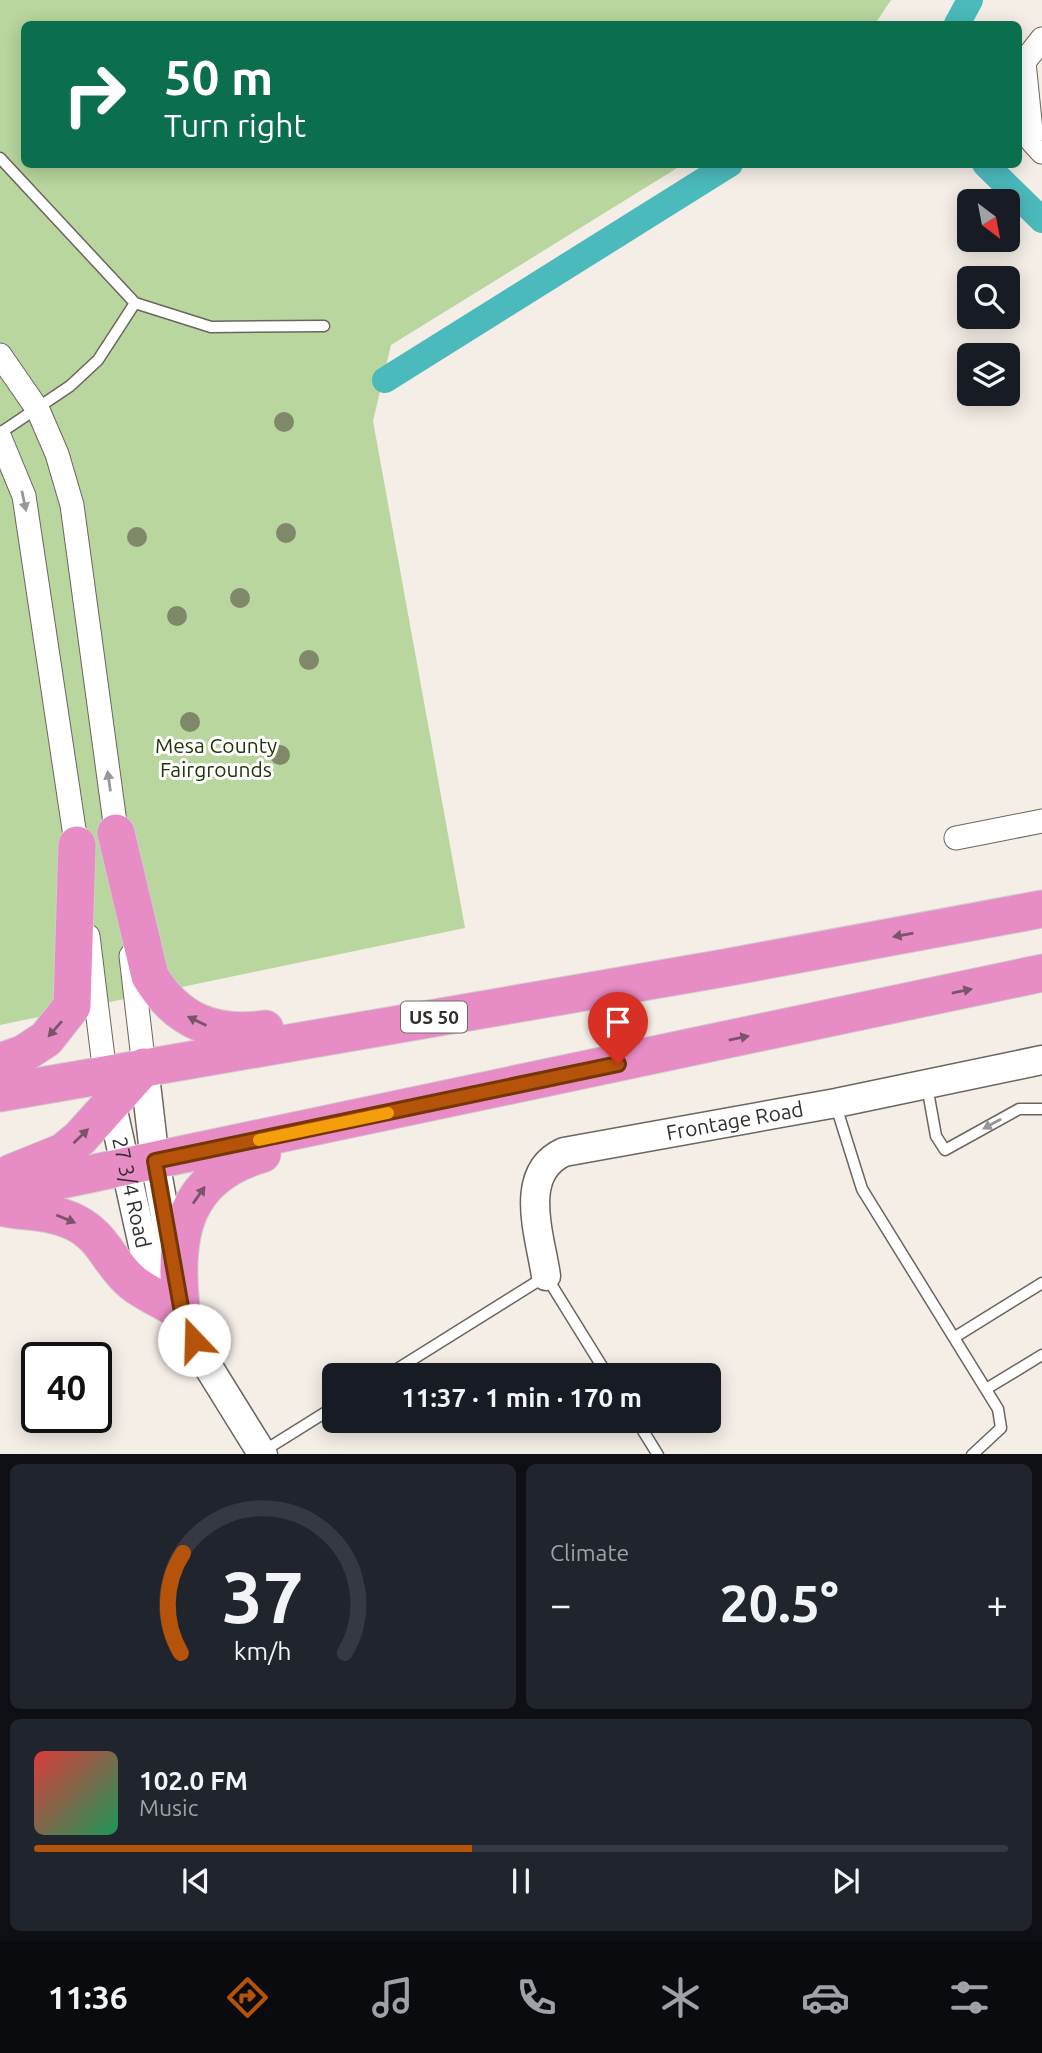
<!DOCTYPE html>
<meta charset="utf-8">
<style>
:root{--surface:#171b24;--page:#20242c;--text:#f1f3f6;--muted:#9ea1a6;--line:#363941;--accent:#b45309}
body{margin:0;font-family:Ubuntu,sans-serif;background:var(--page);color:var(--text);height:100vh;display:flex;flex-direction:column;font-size:26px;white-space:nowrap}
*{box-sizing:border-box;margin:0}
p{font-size:23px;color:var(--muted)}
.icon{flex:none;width:38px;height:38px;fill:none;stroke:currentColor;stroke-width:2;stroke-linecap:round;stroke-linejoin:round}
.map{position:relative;height:1454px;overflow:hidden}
.sheet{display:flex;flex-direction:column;gap:10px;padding:10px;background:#0d0f14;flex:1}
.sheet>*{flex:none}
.banner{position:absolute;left:21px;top:21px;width:1001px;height:147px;border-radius:10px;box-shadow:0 4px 18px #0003;background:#0b6e4f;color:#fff;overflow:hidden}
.needle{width:46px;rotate:148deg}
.fabs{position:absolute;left:957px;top:189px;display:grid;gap:14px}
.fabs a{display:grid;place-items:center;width:63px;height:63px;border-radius:10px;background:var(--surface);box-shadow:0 4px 18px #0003;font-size:35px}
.speed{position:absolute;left:21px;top:1342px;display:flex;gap:14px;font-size:35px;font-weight:700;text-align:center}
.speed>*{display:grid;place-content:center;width:91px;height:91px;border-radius:50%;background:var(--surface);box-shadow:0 4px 18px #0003;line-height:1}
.speed .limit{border:4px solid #111;border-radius:10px;background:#fff;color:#111}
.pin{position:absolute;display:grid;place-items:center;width:60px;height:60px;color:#fff;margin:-72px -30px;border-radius:50% 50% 50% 0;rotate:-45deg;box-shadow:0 0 7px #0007}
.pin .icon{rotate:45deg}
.me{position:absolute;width:77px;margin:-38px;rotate:339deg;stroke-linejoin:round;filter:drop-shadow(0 0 5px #0008)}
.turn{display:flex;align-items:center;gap:24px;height:147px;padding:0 28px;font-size:32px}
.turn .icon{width:91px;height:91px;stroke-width:2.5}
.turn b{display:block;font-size:49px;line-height:60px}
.big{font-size:52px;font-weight:700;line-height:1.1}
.sheet .tile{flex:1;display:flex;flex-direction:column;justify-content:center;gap:10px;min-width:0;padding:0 24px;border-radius:10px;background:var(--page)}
.sheet .dial{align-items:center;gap:0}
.dial svg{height:182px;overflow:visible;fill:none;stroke:var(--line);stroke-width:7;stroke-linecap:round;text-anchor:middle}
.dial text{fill:var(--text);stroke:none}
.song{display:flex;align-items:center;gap:21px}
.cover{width:84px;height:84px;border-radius:10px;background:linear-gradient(135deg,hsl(0 70% 55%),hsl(150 70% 35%))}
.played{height:7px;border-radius:4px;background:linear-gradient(90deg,var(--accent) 45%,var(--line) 45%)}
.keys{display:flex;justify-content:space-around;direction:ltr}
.heat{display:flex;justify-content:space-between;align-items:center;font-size:38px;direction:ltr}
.sheet .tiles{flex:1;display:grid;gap:10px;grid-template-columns:1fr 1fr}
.tile:last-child{grid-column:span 2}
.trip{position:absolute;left:322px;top:1363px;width:399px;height:70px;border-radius:10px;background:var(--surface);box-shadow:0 4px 18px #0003;font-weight:700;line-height:70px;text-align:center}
.tab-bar{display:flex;height:112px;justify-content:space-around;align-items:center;background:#090b0e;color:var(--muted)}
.tab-bar .icon{width:49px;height:49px}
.tab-bar .active{color:var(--accent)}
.tab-bar b{font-size:32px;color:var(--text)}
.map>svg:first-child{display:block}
</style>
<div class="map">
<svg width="1042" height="1455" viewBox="0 0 1042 1455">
<rect width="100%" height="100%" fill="#f5eee7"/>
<!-- green -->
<path fill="#b8d69d" d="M0,0H891L875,24H24V164L682,165L391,345L373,421L465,928L0,1025Z"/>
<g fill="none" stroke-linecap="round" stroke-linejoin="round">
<!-- canal -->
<g stroke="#4bbabc" stroke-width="26">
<path d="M957,24L970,0"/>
<path d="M985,164L1042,220"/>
<path d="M385,380L730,164"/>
</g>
<!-- service casing -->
<g stroke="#6b655f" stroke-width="13">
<g id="service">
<path d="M0,158L135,303L211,327L324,326"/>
<path d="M0,433L70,386L98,360L135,303"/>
<path d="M927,1086L936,1136L945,1150L1019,1109H1042"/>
<path d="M836,1106L862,1189L998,1409L1001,1428L972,1455"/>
<path d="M955,1337L1042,1283"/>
<path d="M386,1376L546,1276L608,1376"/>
<path d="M986,1389L1042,1355"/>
<path d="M637,1421L658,1455"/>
<path d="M262,1452L334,1407"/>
</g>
</g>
<!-- minor casing -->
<g stroke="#6b655f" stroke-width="25">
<g id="minor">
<path d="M1042,39L1024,62L1032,141L1042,152"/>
<path d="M0,355L38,410L57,454L72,505L118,845"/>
<path d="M0,438L24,496L78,856"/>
<path d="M956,838L1042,821"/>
<path d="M88,936L105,1074"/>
<path d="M131,956L144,1067"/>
</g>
</g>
<!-- tertiary casing -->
<g stroke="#6b655f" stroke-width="31">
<g id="tertiary">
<path d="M144,1067L155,1161L173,1260"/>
<path id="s1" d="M108,1088L146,1259L170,1305L263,1455"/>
<path id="s2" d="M546,1276C540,1235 517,1173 564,1152L836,1103L1042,1060"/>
</g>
</g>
<!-- trunk casing -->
<g stroke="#cecdcc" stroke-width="39">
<g id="trunk">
<path d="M116,833L150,976C177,1022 215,1036 265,1029"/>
<path d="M0,1062L23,1054L46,1039L72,1006L77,845"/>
<path d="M0,1093L724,968L1042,909"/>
<path d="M11,1173L63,1152L80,1138L144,1067"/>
<path d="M0,1193L1042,973"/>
<path d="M0,1207C25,1213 49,1210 74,1222C105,1237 109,1264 133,1283C144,1292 158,1298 170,1305"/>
<path d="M181,1307C173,1235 184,1176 262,1154"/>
</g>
</g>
<!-- service -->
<use href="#service" stroke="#fff" stroke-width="10"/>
<!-- minor -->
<use href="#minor" stroke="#fff" stroke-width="23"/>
<!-- tertiary -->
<use href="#tertiary" stroke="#fff" stroke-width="28"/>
<!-- trunk -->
<use href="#trunk" stroke="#e88cc6" stroke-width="37"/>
</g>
<!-- trees -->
<g fill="#7f8869">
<circle cx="284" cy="422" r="10"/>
<circle cx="286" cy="533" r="10"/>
<circle cx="137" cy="537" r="10"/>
<circle cx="240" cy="598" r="10"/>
<circle cx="177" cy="616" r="10"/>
<circle cx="309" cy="660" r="10"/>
<circle cx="190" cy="722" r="10"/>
<circle cx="280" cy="755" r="10"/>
</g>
<!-- one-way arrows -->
<defs><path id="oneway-solid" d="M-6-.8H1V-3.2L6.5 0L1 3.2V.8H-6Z" transform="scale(1.75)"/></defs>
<g fill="#989696">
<use href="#oneway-solid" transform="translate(24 501) rotate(78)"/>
<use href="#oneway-solid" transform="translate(109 781) rotate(-98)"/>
<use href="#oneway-solid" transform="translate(992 1124) rotate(151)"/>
</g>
<g fill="#7a546a">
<use href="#oneway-solid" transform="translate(903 935) rotate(170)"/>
<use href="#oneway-solid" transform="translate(962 991) rotate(-12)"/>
<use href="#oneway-solid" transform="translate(197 1021) rotate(-154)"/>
<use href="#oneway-solid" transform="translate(55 1029) rotate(131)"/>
<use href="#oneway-solid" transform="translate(739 1038) rotate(-12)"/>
<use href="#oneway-solid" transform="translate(81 1136) rotate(-44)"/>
<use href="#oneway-solid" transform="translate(199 1195) rotate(-55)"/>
<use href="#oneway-solid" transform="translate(66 1219) rotate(22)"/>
</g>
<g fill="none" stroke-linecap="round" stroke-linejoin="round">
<!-- route casing -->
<g stroke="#753606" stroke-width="18">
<path id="route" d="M194,1340L181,1307L155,1161L618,1064"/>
</g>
<!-- route -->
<use href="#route" stroke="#b45309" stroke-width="12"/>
<!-- slow -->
<path stroke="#f59e0b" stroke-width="12" d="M259,1140L388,1113"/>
</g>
<g text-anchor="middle" stroke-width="6" stroke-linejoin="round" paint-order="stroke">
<!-- shield labels -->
<rect fill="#fff" stroke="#6f6d6b" stroke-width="2" x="401" y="1001.5" width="66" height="31" rx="5"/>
<g font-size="19" font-weight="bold" fill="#312e2c">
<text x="434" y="1024">US 50</text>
</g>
<!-- park labels -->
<g font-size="21" fill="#1e3402" stroke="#fff">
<text x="216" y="753">Mesa County<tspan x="216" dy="24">Fairgrounds</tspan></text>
</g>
<!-- street labels -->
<g font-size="21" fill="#312e2c" stroke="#fff">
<text dy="7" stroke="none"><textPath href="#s2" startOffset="310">Frontage Road</textPath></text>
<text dy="7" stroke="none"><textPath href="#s1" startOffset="107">27 3/4 Road</textPath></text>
</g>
</g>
</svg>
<div class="fabs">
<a><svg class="needle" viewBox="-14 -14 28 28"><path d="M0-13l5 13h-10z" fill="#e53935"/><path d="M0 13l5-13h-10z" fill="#9ea1a6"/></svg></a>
<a><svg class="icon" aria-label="search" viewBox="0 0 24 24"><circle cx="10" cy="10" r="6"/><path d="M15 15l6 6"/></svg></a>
<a><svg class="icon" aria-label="layers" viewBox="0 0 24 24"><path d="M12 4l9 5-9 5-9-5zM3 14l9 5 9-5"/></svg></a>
</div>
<div class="speed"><div class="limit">40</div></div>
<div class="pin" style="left:618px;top:1064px;background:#d93025"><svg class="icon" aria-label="arrive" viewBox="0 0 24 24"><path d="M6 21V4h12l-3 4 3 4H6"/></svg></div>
<svg class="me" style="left:194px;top:1340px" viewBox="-20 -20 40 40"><circle r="19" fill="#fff"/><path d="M0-13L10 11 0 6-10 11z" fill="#b45309"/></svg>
<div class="trip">11:37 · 1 min · 170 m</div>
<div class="banner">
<div class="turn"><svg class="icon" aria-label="right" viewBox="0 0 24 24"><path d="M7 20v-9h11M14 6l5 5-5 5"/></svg><div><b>50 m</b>Turn right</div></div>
</div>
</div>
<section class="sheet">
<div class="tiles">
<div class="tile dial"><svg viewBox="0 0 100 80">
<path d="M14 69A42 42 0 1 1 86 69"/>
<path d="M14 69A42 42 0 0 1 15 25" stroke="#b45309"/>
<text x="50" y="56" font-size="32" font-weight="700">37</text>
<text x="50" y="72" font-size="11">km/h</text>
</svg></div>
<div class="tile"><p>Climate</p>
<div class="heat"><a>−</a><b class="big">20.5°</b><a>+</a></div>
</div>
<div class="tile">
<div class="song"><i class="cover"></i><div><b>102.0 FM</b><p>Music</p></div></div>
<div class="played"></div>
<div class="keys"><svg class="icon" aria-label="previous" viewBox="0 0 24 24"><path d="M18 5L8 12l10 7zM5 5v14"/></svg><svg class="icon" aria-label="pause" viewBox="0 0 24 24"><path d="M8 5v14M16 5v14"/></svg><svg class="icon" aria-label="next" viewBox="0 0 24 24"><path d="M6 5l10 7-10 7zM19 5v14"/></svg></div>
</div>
</div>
</section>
<nav class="tab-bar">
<b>11:36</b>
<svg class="icon active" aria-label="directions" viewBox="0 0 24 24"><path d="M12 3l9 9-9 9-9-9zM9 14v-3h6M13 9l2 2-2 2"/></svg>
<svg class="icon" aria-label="music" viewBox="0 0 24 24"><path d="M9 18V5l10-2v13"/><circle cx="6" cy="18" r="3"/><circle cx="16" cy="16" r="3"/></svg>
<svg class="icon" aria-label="phone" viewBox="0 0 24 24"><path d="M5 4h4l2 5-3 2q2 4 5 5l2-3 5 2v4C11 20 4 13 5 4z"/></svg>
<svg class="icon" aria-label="climate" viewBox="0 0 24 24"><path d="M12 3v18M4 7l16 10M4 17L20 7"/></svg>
<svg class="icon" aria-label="car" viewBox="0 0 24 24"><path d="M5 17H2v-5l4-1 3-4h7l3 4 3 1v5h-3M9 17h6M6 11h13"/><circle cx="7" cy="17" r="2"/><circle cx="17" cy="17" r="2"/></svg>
<svg class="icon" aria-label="filters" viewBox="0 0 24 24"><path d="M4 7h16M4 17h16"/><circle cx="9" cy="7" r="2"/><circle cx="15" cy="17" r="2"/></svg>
</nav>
